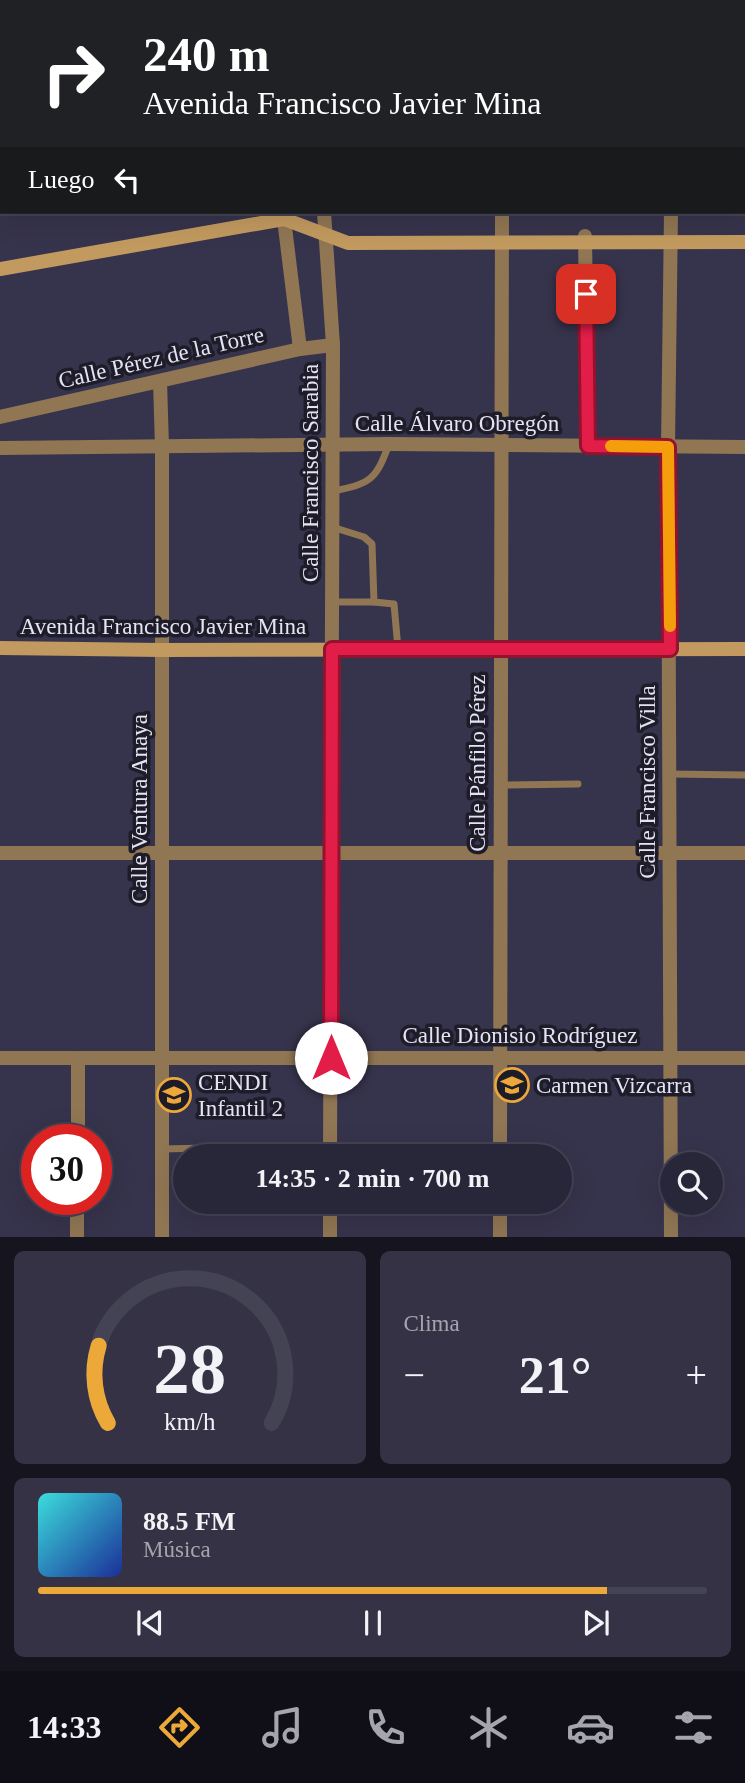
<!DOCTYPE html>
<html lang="es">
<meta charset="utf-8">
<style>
:root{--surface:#282639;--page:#343244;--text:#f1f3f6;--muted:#a5a5ae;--line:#444353;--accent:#eca93a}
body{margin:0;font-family:"Times New Roman",serif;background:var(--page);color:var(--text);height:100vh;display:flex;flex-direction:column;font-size:26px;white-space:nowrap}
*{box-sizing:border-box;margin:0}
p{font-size:23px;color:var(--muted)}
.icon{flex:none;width:38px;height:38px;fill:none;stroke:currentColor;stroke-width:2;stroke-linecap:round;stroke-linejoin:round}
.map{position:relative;height:1237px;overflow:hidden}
.panel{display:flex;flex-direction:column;gap:14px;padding:14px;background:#16151f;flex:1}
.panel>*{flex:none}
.guide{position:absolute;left:0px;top:0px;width:746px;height:214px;box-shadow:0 7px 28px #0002,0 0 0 2px var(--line);background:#202124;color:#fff;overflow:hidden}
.buttons{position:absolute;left:660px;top:1152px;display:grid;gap:14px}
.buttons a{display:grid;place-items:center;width:63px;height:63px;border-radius:50%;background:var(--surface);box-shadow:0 7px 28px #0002,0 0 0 2px var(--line);font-size:35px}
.speed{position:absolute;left:21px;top:1124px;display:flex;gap:14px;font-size:35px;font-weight:700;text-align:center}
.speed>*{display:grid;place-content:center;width:91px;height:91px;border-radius:50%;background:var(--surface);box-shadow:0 7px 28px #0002,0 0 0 2px var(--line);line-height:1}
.speed .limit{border:10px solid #d22;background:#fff;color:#111}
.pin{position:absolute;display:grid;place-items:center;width:60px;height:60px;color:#fff;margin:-30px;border-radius:14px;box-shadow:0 4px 10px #0006}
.me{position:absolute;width:77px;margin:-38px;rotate:0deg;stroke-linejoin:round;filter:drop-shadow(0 0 5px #0008)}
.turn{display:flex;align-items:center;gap:24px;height:147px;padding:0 28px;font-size:32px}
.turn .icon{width:91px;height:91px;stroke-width:2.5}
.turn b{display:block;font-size:49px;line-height:60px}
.then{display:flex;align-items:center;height:66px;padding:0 28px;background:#0003;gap:14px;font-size:26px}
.big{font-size:52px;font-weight:700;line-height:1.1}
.panel .widget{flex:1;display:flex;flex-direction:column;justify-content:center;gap:10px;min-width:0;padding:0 24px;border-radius:10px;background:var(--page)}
.panel .dial{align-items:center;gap:0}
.dial svg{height:182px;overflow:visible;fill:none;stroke:var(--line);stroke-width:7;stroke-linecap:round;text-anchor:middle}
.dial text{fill:var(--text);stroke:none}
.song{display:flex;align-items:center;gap:21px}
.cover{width:84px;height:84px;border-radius:10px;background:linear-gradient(135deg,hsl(180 70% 55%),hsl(230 70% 35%))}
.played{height:7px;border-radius:4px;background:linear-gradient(90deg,var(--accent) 85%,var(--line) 85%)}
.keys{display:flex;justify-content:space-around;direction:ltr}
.heat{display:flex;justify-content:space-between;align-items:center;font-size:38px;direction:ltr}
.panel .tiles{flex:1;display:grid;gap:14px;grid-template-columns:1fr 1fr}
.widget:last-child{grid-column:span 2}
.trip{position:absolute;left:173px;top:1144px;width:399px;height:70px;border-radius:35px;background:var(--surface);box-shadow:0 7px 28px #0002,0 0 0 2px var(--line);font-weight:700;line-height:70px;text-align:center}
.dock{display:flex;height:112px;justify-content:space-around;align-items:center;background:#100f17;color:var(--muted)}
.dock .icon{width:49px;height:49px}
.dock .current{color:var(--accent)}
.dock b{font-size:32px;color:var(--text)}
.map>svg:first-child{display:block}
</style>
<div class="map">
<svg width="745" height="1237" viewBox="0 0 745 1237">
<rect width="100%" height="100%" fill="#36334c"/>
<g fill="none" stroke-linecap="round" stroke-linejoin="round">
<!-- lane -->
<g stroke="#907653" stroke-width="7">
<path d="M0,106L2,107"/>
<path d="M333,491C370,484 376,480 389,444"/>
<path d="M332,527L364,537L372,544L374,602L394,604L398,649"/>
<path d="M333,602H374"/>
<path d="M669,774L745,775"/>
<path d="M501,785L578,784"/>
<path d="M162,1149L254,1147"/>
</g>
<!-- street -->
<g stroke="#907653" stroke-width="14">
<path d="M105,0V2"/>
<path d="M225,0V2"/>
<path d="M304,0V2"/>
<path d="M498,0V2"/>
<path d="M671,0V2"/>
<path d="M0,29L2,30"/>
<path d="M744,153H745"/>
<path d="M324,212L333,345L330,1157"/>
<path d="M284,219L300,349"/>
<path d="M585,236L588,446"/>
<path d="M160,381L162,447V1237"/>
<path d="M0,417L300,349L333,345"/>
<path d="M0,448L389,444L745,447"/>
<path d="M0,853H745"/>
<path d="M0,1058H745"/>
<path d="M78,1139V1058"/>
<path d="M500,1157L502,212"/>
<path d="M77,1237V1199"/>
<path d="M330,1237V1202"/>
<path d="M500,1237V1202"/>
<path d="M671,1237L668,447L671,212"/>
</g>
<!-- secondary -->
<g stroke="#c29a5f" stroke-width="14">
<path d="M0,269L284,219L348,243L745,242"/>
<path d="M0,648L162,650L745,649"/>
</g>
</g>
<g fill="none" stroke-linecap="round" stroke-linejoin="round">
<!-- route casing -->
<g stroke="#92132f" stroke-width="18">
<path id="route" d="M331,1058L332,649H670L668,447L588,446L586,294"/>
</g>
<!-- route -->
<use href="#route" stroke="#e11d48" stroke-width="12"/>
<!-- slow -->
<path stroke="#f59e0b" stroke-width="12" d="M611,446L668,447L670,626"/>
</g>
<!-- icons -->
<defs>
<g id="school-ring" transform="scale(1.75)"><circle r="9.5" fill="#1d1c28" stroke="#eca93a" stroke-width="1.5"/><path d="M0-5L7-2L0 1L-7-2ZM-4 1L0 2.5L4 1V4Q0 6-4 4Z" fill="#eca93a"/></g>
</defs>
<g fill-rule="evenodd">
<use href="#school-ring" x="512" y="1085"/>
<use href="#school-ring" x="174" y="1095"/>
</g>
<g text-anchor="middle" stroke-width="7" stroke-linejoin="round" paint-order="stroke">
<!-- street labels -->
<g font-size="23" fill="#e4e3f4" stroke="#1d1c28">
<text transform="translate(161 357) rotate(-13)" y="8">Calle Pérez de la Torre</text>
<text x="457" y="431">Calle Álvaro Obregón</text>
<text transform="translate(310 473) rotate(-90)" y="8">Calle Francisco Sarabia</text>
<text x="163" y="634">Avenida Francisco Javier Mina</text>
<text transform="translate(477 763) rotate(-90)" y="8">Calle Pánfilo Pérez</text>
<text transform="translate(647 782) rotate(-90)" y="8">Calle Francisco Villa</text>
<text transform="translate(139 809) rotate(-90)" y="8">Calle Ventura Anaya</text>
<text x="520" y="1043">Calle Dionisio Rodríguez</text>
</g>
<!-- poi labels -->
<g font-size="23" fill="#e4e3f4" stroke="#1d1c28" text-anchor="start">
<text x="198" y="1090">CENDI<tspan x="198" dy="26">Infantil 2</tspan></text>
<text x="536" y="1093">Carmen Vizcarra</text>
</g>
</g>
</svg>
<div class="buttons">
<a><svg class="icon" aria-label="search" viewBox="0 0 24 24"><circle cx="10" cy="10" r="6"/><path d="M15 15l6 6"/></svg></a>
</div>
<div class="speed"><div class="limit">30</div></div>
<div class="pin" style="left:586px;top:294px;background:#d93025"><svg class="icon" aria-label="arrive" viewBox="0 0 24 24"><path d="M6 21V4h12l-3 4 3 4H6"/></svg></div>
<svg class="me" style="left:331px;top:1058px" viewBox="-20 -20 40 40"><circle r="19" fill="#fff"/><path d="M0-13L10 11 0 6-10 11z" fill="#e11d48"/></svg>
<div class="trip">14:35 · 2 min · 700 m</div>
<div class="guide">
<div class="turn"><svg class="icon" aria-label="right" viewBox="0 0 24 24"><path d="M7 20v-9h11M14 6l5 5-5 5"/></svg><div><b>240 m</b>Avenida Francisco Javier Mina</div></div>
<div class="then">Luego<svg class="icon" aria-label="left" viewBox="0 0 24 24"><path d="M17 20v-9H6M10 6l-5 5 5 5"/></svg></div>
</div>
</div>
<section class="panel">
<div class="tiles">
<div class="widget dial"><svg viewBox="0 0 100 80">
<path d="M14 69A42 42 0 1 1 86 69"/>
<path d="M14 69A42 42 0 0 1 10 35" stroke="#eca93a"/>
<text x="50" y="56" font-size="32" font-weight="700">28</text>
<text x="50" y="72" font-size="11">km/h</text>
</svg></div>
<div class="widget"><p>Clima</p>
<div class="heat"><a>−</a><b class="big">21°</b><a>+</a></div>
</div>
<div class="widget">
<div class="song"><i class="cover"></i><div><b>88.5 FM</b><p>Música</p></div></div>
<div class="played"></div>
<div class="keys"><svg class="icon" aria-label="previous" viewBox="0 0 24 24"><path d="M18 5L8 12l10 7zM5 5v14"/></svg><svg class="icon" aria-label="pause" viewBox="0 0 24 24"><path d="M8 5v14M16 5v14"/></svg><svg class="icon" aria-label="next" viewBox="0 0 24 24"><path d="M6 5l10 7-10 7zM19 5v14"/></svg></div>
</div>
</div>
</section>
<nav class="dock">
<b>14:33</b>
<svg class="icon current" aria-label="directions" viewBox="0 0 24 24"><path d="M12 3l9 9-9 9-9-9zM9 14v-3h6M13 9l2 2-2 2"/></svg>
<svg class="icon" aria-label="music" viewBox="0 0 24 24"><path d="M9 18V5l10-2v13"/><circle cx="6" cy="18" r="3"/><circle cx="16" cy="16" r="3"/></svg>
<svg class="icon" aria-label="phone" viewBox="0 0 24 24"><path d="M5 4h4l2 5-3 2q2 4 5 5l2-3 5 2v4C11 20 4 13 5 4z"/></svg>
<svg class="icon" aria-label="climate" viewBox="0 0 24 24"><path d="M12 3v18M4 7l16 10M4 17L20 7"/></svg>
<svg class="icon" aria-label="car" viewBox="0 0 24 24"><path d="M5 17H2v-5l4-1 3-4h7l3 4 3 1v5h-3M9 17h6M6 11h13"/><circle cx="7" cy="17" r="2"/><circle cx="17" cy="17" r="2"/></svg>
<svg class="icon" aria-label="filters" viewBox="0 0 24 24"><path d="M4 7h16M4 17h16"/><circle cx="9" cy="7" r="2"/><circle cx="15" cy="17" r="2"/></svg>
</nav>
